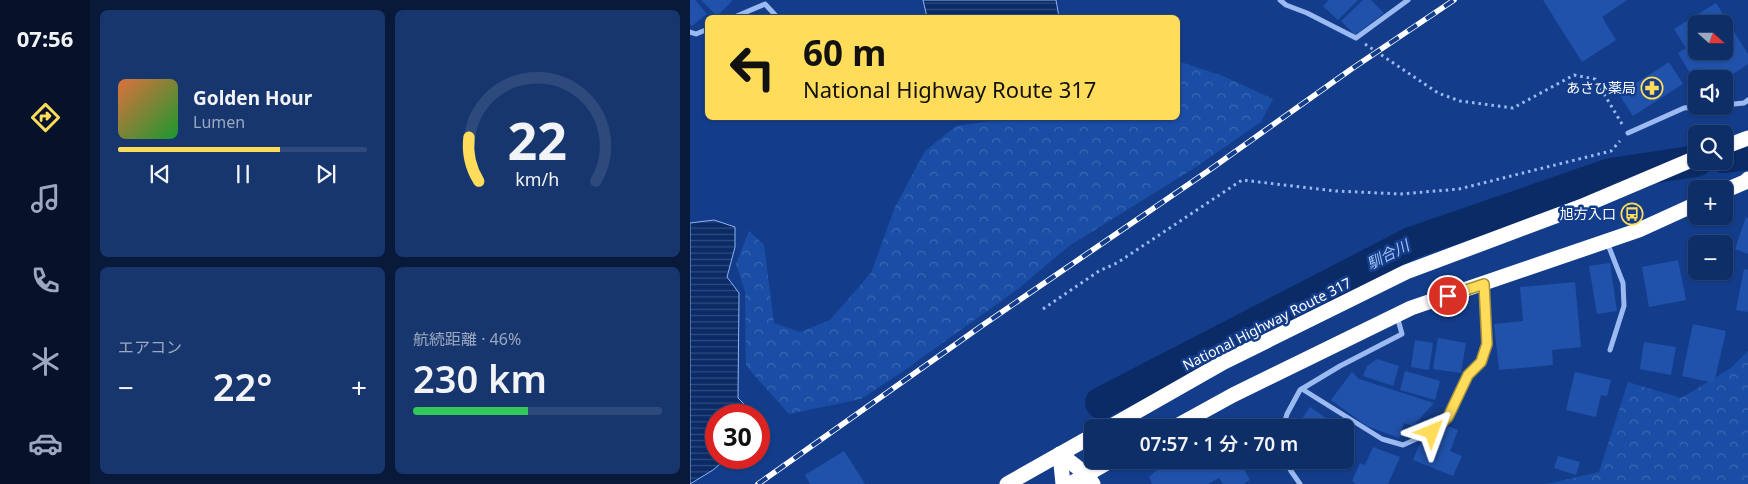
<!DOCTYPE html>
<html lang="ja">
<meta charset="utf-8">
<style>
:root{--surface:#0e2e68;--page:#17366e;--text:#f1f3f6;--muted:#9ba8c0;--line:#2e4a7c;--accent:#ffdd5a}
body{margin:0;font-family:"Noto Sans","Noto Sans JP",sans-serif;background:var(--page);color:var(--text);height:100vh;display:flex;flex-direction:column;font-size:19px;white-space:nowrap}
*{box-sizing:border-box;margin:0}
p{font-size:16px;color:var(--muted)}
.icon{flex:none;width:28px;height:28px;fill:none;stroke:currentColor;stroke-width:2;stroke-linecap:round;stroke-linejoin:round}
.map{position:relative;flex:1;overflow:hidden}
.side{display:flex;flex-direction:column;gap:10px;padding:10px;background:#081939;width:600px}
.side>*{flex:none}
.guide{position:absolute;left:15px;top:15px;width:475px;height:105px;border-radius:8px;box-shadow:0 1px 4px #0004,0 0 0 1px var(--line);background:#ffdd5a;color:#111;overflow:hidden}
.needle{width:32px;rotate:111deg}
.fabs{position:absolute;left:998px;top:15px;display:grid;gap:10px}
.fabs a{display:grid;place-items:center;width:45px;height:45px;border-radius:8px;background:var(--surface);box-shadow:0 1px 4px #0004,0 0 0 1px var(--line);font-size:25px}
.speed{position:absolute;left:15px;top:404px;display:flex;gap:10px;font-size:25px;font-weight:700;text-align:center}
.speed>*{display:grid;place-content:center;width:65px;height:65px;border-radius:50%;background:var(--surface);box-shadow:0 1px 4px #0004,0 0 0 1px var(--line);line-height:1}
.speed .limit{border:8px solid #d22;background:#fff;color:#111}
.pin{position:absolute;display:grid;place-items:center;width:42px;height:42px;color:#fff;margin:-21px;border:2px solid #fff;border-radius:50%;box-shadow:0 1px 5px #0007}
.me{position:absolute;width:55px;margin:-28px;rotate:44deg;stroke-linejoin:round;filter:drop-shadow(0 0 4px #0008)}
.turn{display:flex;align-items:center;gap:18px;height:105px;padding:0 15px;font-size:22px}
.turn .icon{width:65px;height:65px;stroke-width:2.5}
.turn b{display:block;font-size:35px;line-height:42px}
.big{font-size:38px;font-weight:600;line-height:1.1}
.side .card{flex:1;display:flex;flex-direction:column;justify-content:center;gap:8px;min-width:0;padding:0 18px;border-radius:8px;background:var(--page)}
.side .dial{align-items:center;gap:0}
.dial svg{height:130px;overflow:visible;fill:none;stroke:var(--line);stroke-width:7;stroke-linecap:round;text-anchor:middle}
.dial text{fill:var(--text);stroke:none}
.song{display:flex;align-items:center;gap:15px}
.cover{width:60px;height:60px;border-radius:8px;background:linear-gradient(135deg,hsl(20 70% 55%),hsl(130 70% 35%))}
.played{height:5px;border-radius:2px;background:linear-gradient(90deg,var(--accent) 65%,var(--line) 65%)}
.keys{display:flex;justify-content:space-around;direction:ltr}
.heat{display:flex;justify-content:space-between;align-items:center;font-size:28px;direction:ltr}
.charge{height:8px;border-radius:4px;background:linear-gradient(90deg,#34c759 46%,var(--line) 0)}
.side .tiles{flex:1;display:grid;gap:10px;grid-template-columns:repeat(2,1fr)}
.trip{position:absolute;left:394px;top:419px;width:270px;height:50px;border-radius:8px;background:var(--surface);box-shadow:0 1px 4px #0004,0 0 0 1px var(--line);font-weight:600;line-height:50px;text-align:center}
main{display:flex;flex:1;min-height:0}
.tab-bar{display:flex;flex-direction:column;width:90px;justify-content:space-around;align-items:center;background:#06122a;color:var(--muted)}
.tab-bar .icon{width:35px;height:35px}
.tab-bar .selected{color:var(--accent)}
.tab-bar b{font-size:22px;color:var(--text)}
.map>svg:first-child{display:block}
</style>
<main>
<nav class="tab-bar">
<b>07:56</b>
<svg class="icon selected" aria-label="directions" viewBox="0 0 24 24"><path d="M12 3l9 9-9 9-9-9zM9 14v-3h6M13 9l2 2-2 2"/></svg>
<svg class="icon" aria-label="music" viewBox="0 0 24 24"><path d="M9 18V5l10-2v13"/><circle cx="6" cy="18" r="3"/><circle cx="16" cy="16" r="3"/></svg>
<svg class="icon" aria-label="phone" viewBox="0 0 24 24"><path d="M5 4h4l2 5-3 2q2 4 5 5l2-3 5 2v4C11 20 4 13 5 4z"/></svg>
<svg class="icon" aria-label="climate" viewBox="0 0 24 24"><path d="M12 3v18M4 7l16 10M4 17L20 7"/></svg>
<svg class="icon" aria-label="car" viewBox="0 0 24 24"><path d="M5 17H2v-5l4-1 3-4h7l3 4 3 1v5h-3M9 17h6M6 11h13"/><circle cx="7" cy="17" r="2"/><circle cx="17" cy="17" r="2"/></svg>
</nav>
<section class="side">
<div class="tiles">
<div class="card">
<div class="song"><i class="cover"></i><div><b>Golden Hour</b><p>Lumen</p></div></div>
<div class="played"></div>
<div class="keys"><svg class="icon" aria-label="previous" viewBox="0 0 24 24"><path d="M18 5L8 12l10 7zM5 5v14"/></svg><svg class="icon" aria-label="pause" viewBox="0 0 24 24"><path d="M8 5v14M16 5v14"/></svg><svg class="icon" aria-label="next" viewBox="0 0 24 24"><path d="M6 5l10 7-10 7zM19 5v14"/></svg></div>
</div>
<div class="card dial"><svg viewBox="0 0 100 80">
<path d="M14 69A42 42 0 1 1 86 69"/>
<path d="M14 69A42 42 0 0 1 8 42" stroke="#ffdd5a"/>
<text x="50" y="56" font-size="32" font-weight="700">22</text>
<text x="50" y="72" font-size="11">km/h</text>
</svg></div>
<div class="card"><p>エアコン</p>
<div class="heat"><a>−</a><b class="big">22°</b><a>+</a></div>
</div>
<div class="card"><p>航続距離 · 46%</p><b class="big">230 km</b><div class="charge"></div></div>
</div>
</section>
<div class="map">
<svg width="1058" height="484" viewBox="0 0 1058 484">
<defs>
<pattern id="forest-crowns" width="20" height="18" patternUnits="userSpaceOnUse" patternTransform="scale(1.25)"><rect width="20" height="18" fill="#1a4da5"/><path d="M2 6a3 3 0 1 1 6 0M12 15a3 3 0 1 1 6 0" fill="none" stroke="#3c68b2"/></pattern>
<pattern id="water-rules" width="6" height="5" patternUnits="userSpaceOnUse" patternTransform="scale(1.25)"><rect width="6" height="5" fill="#0b2b67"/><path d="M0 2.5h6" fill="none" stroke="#304b7e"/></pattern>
</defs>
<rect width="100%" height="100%" fill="#133d8b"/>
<!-- forest -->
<g fill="url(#forest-crowns)">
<path d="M488,61L533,76L583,99L571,122L506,167L379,246L328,289L212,372L171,399L99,414L56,366L55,292L46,264L59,231L74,245L84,323L110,332L140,320L181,273L205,207L235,151L266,126L321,118H488Z"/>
<path d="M1058,351V484H857L909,472L938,382L991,398L1041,368Z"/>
</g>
<!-- water -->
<g fill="url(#water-rules)" stroke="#8cb3f4">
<path d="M233,0H366L369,17H237Z"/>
<path d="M24,220L45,227V247L37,277L49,293L48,398L65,415H26V458H37L23,470L0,484V223Z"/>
</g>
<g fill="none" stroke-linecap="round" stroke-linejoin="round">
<!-- river -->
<g stroke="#0b2b67" stroke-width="32">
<path d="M1034,157L1058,154"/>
<path d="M411,403L721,243L921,174L1006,161"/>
</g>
</g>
<!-- building -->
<g fill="#2052ab" fill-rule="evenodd">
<path d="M0,0H5L17,14L2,26L0,24Z"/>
<path d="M11,0H41L42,1L27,16Z"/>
<path d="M639,0H668L648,20L633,6Z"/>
<path d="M673,0H681L694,13L665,35L651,21Z"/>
<path d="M853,0H937L912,17L926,40L892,62Z"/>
<path d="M1026,3L1058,54V64L1034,80L1016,79L1009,68L1000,73L988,53L996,48L984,29ZM1006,24H1034V51H1006Z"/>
<path d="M979,62L993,84L943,116L929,94Z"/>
<path d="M1056,217L1058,218V254L1045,249Z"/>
<path d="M988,260L996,300L959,307L952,267Z"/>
<path d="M920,263L927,311L907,314L899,266Z"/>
<path d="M1054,269L1058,270V312L1046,310Z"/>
<path d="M885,282L891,347L862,350L863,365L809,370L804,324L833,321L830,287Z"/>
<path d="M1003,324L1036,331L1024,383L992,376Z"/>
<path d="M748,338L776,343L771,373L743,369Z"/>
<path d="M725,340L743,343L739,370L721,367Z"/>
<path d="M954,342L986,347L981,375L950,369Z"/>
<path d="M687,359L709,366L703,386L673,376L677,366Z"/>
<path d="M715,371L750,381L745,400L710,390Z"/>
<path d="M662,372L669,379L744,403L723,426L714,423L709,438L677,426L641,400Z"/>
<path d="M885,372L921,380L917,396L911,395L906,417L876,410Z"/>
<path d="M620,407L650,428H606Z"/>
<path d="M753,424L768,430L760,451L772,456L763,476L723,460L730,443L743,448Z"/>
<path d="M683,447L710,457L698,484H665V483L662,481L670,463L675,465Z"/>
<path d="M154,451L175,484H120L115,475Z"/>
<path d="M868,456L890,462L886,475L864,468Z"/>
<path d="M478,460H553L555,464L552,466L560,480L553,484H533L529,478L518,484H462L459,477Z"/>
</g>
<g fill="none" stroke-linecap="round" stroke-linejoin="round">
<!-- path -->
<g stroke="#9abaf1" stroke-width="3" stroke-dasharray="2.5 4" stroke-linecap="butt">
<path d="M675,44L748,93L770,101L823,108L884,75L905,79L932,124"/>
<path d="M353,309L409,271L427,263L552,180L646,191L711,194L769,189L921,151L930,141"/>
</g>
<!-- street -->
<g stroke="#9abaf1" stroke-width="5">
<path d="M590,0L596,5L617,13L666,38L718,0"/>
<path d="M42,18L75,4L88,18"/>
<path d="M0,32L6,34L18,29"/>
<path d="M1034,105L1054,103L1058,100"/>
<path d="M938,133L994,108L1018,106"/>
<path d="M917,242L933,283L934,306L920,350"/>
<path d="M612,389L692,439L713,445L742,432L758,417L778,375L791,362L797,344L794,284"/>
<path d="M593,428L597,414L610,390L650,366L712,334L707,316"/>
<path d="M595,460L601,471L610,484"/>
</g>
<!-- highway -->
<g stroke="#fff" stroke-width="15">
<path d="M1034,147L1058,138"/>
<path d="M1034,191L1055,182L1058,179"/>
<path d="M418,428L534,362L716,272L895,205L1006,158"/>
<path d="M483,428L543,395L721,308L949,230L1006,204"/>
<path d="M370,454L396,474L403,484"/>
<path d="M370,454L373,484"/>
<path d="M317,484L402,436"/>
<path d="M380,484L422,460"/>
</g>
<!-- rail casing -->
<g stroke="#fff" stroke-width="5.5">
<path id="rail" d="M68,484L290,327L518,171L660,70L764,0"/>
</g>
<!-- rail -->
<use href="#rail" stroke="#133d8b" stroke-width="4" stroke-dasharray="11" stroke-linecap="butt"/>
</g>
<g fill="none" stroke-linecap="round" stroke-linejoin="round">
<!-- route casing -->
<g stroke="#a6903a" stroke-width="12">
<path id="route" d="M742,432L758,417L778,375L791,362L797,344L794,284L758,296"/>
</g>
<!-- route -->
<use href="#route" stroke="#ffdd5a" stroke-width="9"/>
</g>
<!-- icons -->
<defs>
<g id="pharmacy-ring" transform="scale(1.125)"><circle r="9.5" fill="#133d8b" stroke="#ffdd5a" stroke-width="1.5"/><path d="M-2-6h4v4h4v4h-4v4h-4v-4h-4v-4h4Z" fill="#ffdd5a"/></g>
<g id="bus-ring" transform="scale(1.125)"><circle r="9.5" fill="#133d8b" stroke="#ffdd5a" stroke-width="1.5"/><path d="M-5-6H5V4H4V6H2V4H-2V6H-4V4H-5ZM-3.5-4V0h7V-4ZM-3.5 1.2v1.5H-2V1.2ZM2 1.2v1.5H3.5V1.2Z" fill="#ffdd5a"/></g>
</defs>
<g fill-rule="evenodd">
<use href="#pharmacy-ring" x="962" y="88"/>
<use href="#bus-ring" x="942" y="214"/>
</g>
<g text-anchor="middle" stroke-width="5" stroke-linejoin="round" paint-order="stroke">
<!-- poi labels -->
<g font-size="14" fill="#fff" stroke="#133d8b" text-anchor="end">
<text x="946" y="93">あさひ薬局</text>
<text x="926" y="219">旭方入口</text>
</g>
<!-- street labels -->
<g font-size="14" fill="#fff" stroke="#133d8b">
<text transform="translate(577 324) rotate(-27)" y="5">National Highway Route 317</text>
</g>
<!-- water labels -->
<g font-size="15" font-style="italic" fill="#a6c4f8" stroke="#133d8b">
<text transform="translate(698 255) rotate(-27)" y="5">馴合川</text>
</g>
</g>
</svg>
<div class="fabs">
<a><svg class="needle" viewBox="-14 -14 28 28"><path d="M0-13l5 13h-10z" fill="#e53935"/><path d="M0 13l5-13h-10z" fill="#9ba8c0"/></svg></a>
<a><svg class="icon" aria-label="sound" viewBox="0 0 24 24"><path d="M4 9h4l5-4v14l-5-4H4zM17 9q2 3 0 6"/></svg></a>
<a><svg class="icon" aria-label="search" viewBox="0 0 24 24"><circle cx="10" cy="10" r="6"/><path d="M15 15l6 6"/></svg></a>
<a>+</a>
<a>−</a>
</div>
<div class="speed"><div class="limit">30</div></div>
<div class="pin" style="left:758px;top:296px;background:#d93025"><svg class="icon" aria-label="arrive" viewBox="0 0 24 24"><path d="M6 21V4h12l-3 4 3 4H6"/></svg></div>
<svg class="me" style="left:742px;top:432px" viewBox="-20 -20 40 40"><path d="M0-17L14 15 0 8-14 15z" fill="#ffdd5a" stroke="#fff" stroke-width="4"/></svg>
<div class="trip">07:57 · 1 分 · 70 m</div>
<div class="guide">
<div class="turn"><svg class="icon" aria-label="left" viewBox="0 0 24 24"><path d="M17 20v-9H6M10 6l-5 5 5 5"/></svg><div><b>60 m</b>National Highway Route 317</div></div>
</div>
</div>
</main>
